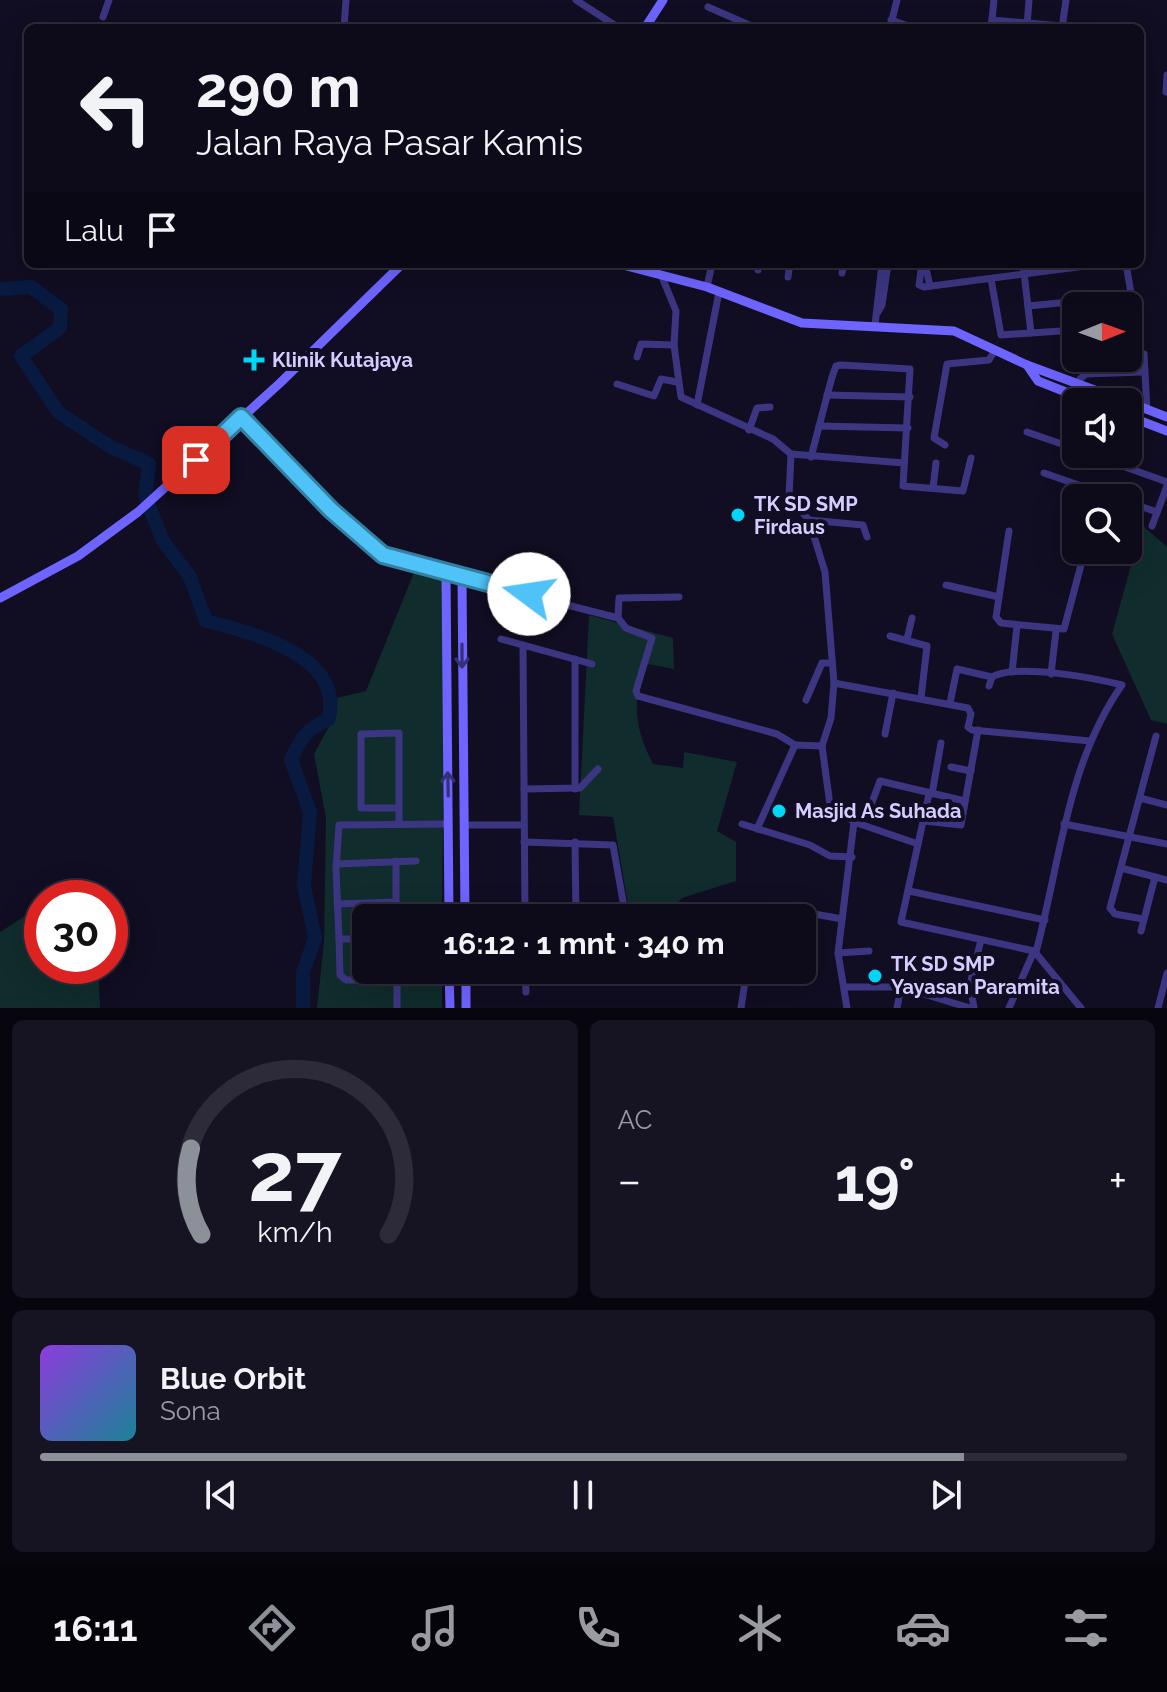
<!DOCTYPE html>
<html lang="id">
<meta charset="utf-8">
<style>
:root{--surface:#0d0a1a;--page:#161323;--text:#f1f3f6;--muted:#9a9aa2;--line:#2d2b39;--accent:#8c9099}
body{margin:0;font-family:Raleway,sans-serif;background:var(--page);color:var(--text);height:100vh;display:flex;flex-direction:column;font-size:30px;white-space:nowrap}
*{box-sizing:border-box;margin:0}
p{font-size:26px;color:var(--muted)}
.icon{flex:none;width:44px;height:44px;fill:none;stroke:currentColor;stroke-width:2;stroke-linecap:round;stroke-linejoin:round}
.map{position:relative;height:1008px;overflow:hidden}
.sheet{display:flex;flex-direction:column;gap:12px;padding:12px;background:#07060e;flex:1}
.sheet>*{flex:none}
.top-card{position:absolute;left:24px;top:24px;width:1120px;height:244px;border-radius:12px;box-shadow:0 8px 32px #0002,0 0 0 2px var(--line);background:#0d0a1a;color:var(--text);overflow:hidden}
.needle{width:52px;rotate:89deg}
.controls{position:absolute;left:1062px;top:292px;display:grid;gap:16px}
.controls a{display:grid;place-items:center;width:80px;height:80px;border-radius:12px;background:var(--surface);box-shadow:0 8px 32px #0002,0 0 0 2px var(--line);font-size:40px}
.speed{position:absolute;left:24px;top:880px;display:flex;gap:16px;font-size:40px;font-weight:700;text-align:center}
.speed>*{display:grid;place-content:center;width:104px;height:104px;border-radius:50%;background:var(--surface);box-shadow:0 8px 32px #0002,0 0 0 2px var(--line);line-height:1}
.speed .limit{border:12px solid #d22;background:#fff;color:#111}
.pin{position:absolute;display:grid;place-items:center;width:68px;height:68px;color:#fff;margin:-34px;border-radius:16px;box-shadow:0 4px 12px #0006}
.me{position:absolute;width:88px;margin:-44px;rotate:284deg;stroke-linejoin:round;filter:drop-shadow(0 0 6px #0008)}
.turn{display:flex;align-items:center;gap:28px;height:168px;padding:0 40px;font-size:36px}
.turn .icon{width:104px;height:104px;stroke-width:2.5}
.turn b{display:block;font-size:56px;line-height:68px}
.then{display:flex;align-items:center;height:76px;padding:0 40px;background:#0003;gap:16px;font-size:30px}
.big{font-size:60px;font-weight:700;line-height:1.1}
.sheet .card{flex:1;display:flex;flex-direction:column;justify-content:center;gap:12px;min-width:0;padding:0 28px;border-radius:12px;background:var(--page)}
.sheet .dial{align-items:center;gap:0}
.dial svg{height:208px;overflow:visible;fill:none;stroke:var(--line);stroke-width:7;stroke-linecap:round;text-anchor:middle}
.dial text{fill:var(--text);stroke:none}
.song{display:flex;align-items:center;gap:24px}
.cover{width:96px;height:96px;border-radius:12px;background:linear-gradient(135deg,hsl(270 70% 55%),hsl(190 70% 35%))}
.played{height:8px;border-radius:4px;background:linear-gradient(90deg,var(--accent) 85%,var(--line) 85%)}
.keys{display:flex;justify-content:space-around;direction:ltr}
.heat{display:flex;justify-content:space-between;align-items:center;font-size:44px;direction:ltr}
.sheet .tiles{flex:1;display:grid;gap:12px;grid-template-columns:1fr 1fr}
.card:last-child{grid-column:span 2}
.trip{position:absolute;left:352px;top:904px;width:464px;height:80px;border-radius:12px;background:var(--surface);box-shadow:0 8px 32px #0002,0 0 0 2px var(--line);font-weight:700;line-height:80px;text-align:center}
.tab-bar{display:flex;height:128px;justify-content:space-around;align-items:center;background:#05040a;color:var(--muted)}
.tab-bar .icon{width:56px;height:56px}
.tab-bar .selected{color:var(--accent)}
.tab-bar b{font-size:36px;color:var(--text)}
.map>svg:first-child{display:block}
</style>
<div class="map">
<svg width="1167" height="1008" viewBox="0 0 1167 1008">
<rect width="100%" height="100%" fill="#110d22"/>
<!-- green -->
<g fill="#102c2c">
<path d="M1142,525L1167,547V724L1151,720L1112,634Z"/>
<path d="M415,570L445,577L442,918H366V970H442V1008H317L324,942L326,818L314,754L337,712V698L366,691Z"/>
<path d="M589,615L673,638L674,669L643,663C634,704 633,725 653,764L683,768L684,752L737,762L717,831L736,842V881L682,898L662,918H649L648,909L629,910L613,817L579,815Z"/>
<path d="M42,905V966H98L100,1008H0V932Z"/>
</g>
<g fill="none" stroke-linecap="round" stroke-linejoin="round">
<!-- river -->
<path stroke="#081a40" stroke-width="14" d="M0,289L31,287L61,309L60,328L21,356L58,412L109,446L149,464L145,496L163,541L190,577L206,621C252,632 347,657 328,720C307,728 300,740 291,760L310,812L304,886L315,938L303,972V1008"/>
<!-- street -->
<g stroke="#3c3682" stroke-width="7">
<path d="M576,0L619,28"/>
<path d="M708,7L756,28"/>
<path d="M103,17L109,0"/>
<path d="M891,20L914,28"/>
<path d="M992,20L1062,26"/>
<path d="M1027,26L1029,0"/>
<path d="M344,28L346,0"/>
<path d="M890,28L897,0"/>
<path d="M991,28L994,0"/>
<path d="M1062,28L1066,0"/>
<path d="M1166,92L1167,75"/>
<path d="M922,264L919,285L924,287L1101,264"/>
<path d="M925,264L930,286"/>
<path d="M1023,264L1031,333"/>
<path d="M1126,264L1137,328H1128"/>
<path d="M758,270V264"/>
<path d="M842,273L844,264"/>
<path d="M662,277L676,311L674,345L681,397L773,439L791,454"/>
<path d="M788,277L790,264"/>
<path d="M991,279L1001,335L1076,330"/>
<path d="M707,287L712,264"/>
<path d="M1064,303L1065,331"/>
<path d="M1028,306L1131,296"/>
<path d="M878,312L882,305L888,264"/>
<path d="M875,325L882,264"/>
<path d="M1144,354L1147,410"/>
<path d="M637,357L641,344L674,345"/>
<path d="M617,384L654,396L661,379L677,382"/>
<path d="M827,395L910,397"/>
<path d="M1073,395L1080,379L1086,374L1143,372"/>
<path d="M697,405L719,292"/>
<path d="M819,426L908,428"/>
<path d="M749,430L757,408L770,407"/>
<path d="M1027,432L1076,449"/>
<path d="M945,445L934,438L947,364L989,360L995,350"/>
<path d="M791,454L789,497L809,520L825,572L834,683L831,718L822,746L830,805L854,822L918,844"/>
<path d="M791,454L904,463"/>
<path d="M1089,454L1167,482"/>
<path d="M811,457L832,377L836,366L841,365L910,369L903,486L963,491L971,458"/>
<path d="M1044,473L1116,498"/>
<path d="M933,488L936,463"/>
<path d="M1128,502L1157,512"/>
<path d="M809,520L863,525L867,537"/>
<path d="M1152,526L1167,486"/>
<path d="M1009,531L996,617L1001,623L1064,629L1085,550"/>
<path d="M462,578L618,618L619,598L679,597"/>
<path d="M946,585L999,597"/>
<path d="M618,618L626,628L652,638L636,691L638,696L777,734L795,745"/>
<path d="M890,636L927,646L921,698"/>
<path d="M501,639L592,664"/>
<path d="M907,639L912,618"/>
<path d="M523,645L525,918"/>
<path d="M575,659V789"/>
<path d="M1012,672L1017,626"/>
<path d="M1051,674L1056,631"/>
<path d="M834,683L968,708L971,714L968,727L972,730L1090,741"/>
<path d="M989,686L992,677C1016,663 1094,678 1122,685C1067,763 1060,863 1036,952"/>
<path d="M806,700L822,663H832"/>
<path d="M950,703L957,669L992,677"/>
<path d="M885,734L893,693"/>
<path d="M951,767L971,771"/>
<path d="M524,789L580,788L598,769"/>
<path d="M929,794L901,922L1034,951L1081,1008"/>
<path d="M932,794L941,743"/>
<path d="M1140,798L1167,805"/>
<path d="M871,805L880,781L965,801"/>
<path d="M399,808H361V734L399,733V824"/>
<path d="M924,821L961,825L978,730"/>
<path d="M742,824L810,845L830,856L852,857"/>
<path d="M1064,824L1167,844"/>
<path d="M465,825H524"/>
<path d="M757,829L795,745L822,746"/>
<path d="M524,842L613,845L626,918"/>
<path d="M575,842L576,918"/>
<path d="M396,861V918"/>
<path d="M336,864L416,861"/>
<path d="M1121,868L1167,880"/>
<path d="M909,891L1045,920"/>
<path d="M337,904L396,902"/>
<path d="M766,913L776,907L842,919"/>
<path d="M1143,919L1115,914L1110,908L1156,736"/>
<path d="M1141,931L1155,877"/>
<path d="M339,939L336,869L339,825L448,824"/>
<path d="M366,939H339L340,975L346,980H397"/>
<path d="M838,953L869,951"/>
<path d="M397,970V1008"/>
<path d="M525,970L526,992"/>
<path d="M740,970L745,982L741,1008"/>
<path d="M525,971L552,970"/>
<path d="M844,987H901L970,1008"/>
<path d="M847,1008L838,953L854,822"/>
<path d="M897,1008L901,987"/>
<path d="M974,1008L970,984L981,940"/>
<path d="M1009,1008L1034,951"/>
<path d="M1158,1008L1167,973"/>
</g>
<!-- secondary -->
<g stroke="#6e64ff" stroke-width="9">
<path d="M645,28L663,0"/>
<path d="M619,264L707,287L802,323L954,331L1027,365L1127,402"/>
<path d="M1027,365L1038,381L1091,402"/>
<path d="M1128,402L1167,417"/>
<path d="M1128,416L1167,431"/>
<path d="M241,417L331,510L383,555L462,578L465,918"/>
<path d="M446,574L449,918"/>
<path d="M0,598L78,556L138,512L280,383L402,264"/>
<path d="M449,970L450,1008"/>
<path d="M466,970V1008"/>
</g>
</g>
<!-- one-way arrows -->
<defs><path id="oneway-shaft" d="M-6 0H5M1.5-3L5.5 0L1.5 3" fill="none" stroke-width="1.6" stroke-linecap="round" stroke-linejoin="round" transform="scale(2)"/></defs>
<g stroke="#36307a">
<use href="#oneway-shaft" transform="translate(462 656) rotate(90)"/>
<use href="#oneway-shaft" transform="translate(448 784) rotate(-91)"/>
</g>
<g fill="none" stroke-linecap="round" stroke-linejoin="round">
<!-- route casing -->
<g stroke="#337fa1" stroke-width="20">
<path id="route" d="M196,460L241,417L331,510L383,555L529,594"/>
</g>
<!-- route -->
<use href="#route" stroke="#4fc3f7" stroke-width="14"/>
</g>
<!-- markers -->
<g fill="#00d7f8" stroke="#110d22" stroke-width="3">
<path d="M250 348h8v8h8v8h-8v8h-8v-8h-8v-8h8z"/>
<circle cx="738" cy="515" r="8"/>
<circle cx="779" cy="811" r="8"/>
<circle cx="875" cy="976" r="8"/>
</g>
<g text-anchor="middle" stroke-width="8" stroke-linejoin="round" paint-order="stroke">
<!-- poi labels -->
<g font-size="20" font-weight="bold" fill="#d5cdff" stroke="#110d22" text-anchor="start">
<text x="272" y="367">Klinik Kutajaya</text>
<text x="754" y="511">TK SD SMP<tspan x="754" dy="23">Firdaus</tspan></text>
<text x="795" y="818">Masjid As Suhada</text>
<text x="891" y="971">TK SD SMP<tspan x="891" dy="23">Yayasan Paramita</tspan></text>
</g>
</g>
</svg>
<div class="controls">
<a><svg class="needle" viewBox="-14 -14 28 28"><path d="M0-13l5 13h-10z" fill="#e53935"/><path d="M0 13l5-13h-10z" fill="#9a9aa2"/></svg></a>
<a><svg class="icon" aria-label="sound" viewBox="0 0 24 24"><path d="M4 9h4l5-4v14l-5-4H4zM17 9q2 3 0 6"/></svg></a>
<a><svg class="icon" aria-label="search" viewBox="0 0 24 24"><circle cx="10" cy="10" r="6"/><path d="M15 15l6 6"/></svg></a>
</div>
<div class="speed"><div class="limit">30</div></div>
<div class="pin" style="left:196px;top:460px;background:#d93025"><svg class="icon" aria-label="arrive" viewBox="0 0 24 24"><path d="M6 21V4h12l-3 4 3 4H6"/></svg></div>
<svg class="me" style="left:529px;top:594px" viewBox="-20 -20 40 40"><circle r="19" fill="#fff"/><path d="M0-13L10 11 0 6-10 11z" fill="#4fc3f7"/></svg>
<div class="trip">16:12 · 1 mnt · 340 m</div>
<div class="top-card">
<div class="turn"><svg class="icon" aria-label="left" viewBox="0 0 24 24"><path d="M17 20v-9H6M10 6l-5 5 5 5"/></svg><div><b>290 m</b>Jalan Raya Pasar Kamis</div></div>
<div class="then">Lalu<svg class="icon" aria-label="arrive" viewBox="0 0 24 24"><path d="M6 21V4h12l-3 4 3 4H6"/></svg></div>
</div>
</div>
<section class="sheet">
<div class="tiles">
<div class="card dial"><svg viewBox="0 0 100 80">
<path d="M14 69A42 42 0 1 1 86 69"/>
<path d="M14 69A42 42 0 0 1 10 36" stroke="#8c9099"/>
<text x="50" y="56" font-size="32" font-weight="700">27</text>
<text x="50" y="72" font-size="11">km/h</text>
</svg></div>
<div class="card"><p>AC</p>
<div class="heat"><a>−</a><b class="big">19°</b><a>+</a></div>
</div>
<div class="card">
<div class="song"><i class="cover"></i><div><b>Blue Orbit</b><p>Sona</p></div></div>
<div class="played"></div>
<div class="keys"><svg class="icon" aria-label="previous" viewBox="0 0 24 24"><path d="M18 5L8 12l10 7zM5 5v14"/></svg><svg class="icon" aria-label="pause" viewBox="0 0 24 24"><path d="M8 5v14M16 5v14"/></svg><svg class="icon" aria-label="next" viewBox="0 0 24 24"><path d="M6 5l10 7-10 7zM19 5v14"/></svg></div>
</div>
</div>
</section>
<nav class="tab-bar">
<b>16:11</b>
<svg class="icon selected" aria-label="directions" viewBox="0 0 24 24"><path d="M12 3l9 9-9 9-9-9zM9 14v-3h6M13 9l2 2-2 2"/></svg>
<svg class="icon" aria-label="music" viewBox="0 0 24 24"><path d="M9 18V5l10-2v13"/><circle cx="6" cy="18" r="3"/><circle cx="16" cy="16" r="3"/></svg>
<svg class="icon" aria-label="phone" viewBox="0 0 24 24"><path d="M5 4h4l2 5-3 2q2 4 5 5l2-3 5 2v4C11 20 4 13 5 4z"/></svg>
<svg class="icon" aria-label="climate" viewBox="0 0 24 24"><path d="M12 3v18M4 7l16 10M4 17L20 7"/></svg>
<svg class="icon" aria-label="car" viewBox="0 0 24 24"><path d="M5 17H2v-5l4-1 3-4h7l3 4 3 1v5h-3M9 17h6M6 11h13"/><circle cx="7" cy="17" r="2"/><circle cx="17" cy="17" r="2"/></svg>
<svg class="icon" aria-label="filters" viewBox="0 0 24 24"><path d="M4 7h16M4 17h16"/><circle cx="9" cy="7" r="2"/><circle cx="15" cy="17" r="2"/></svg>
</nav>
